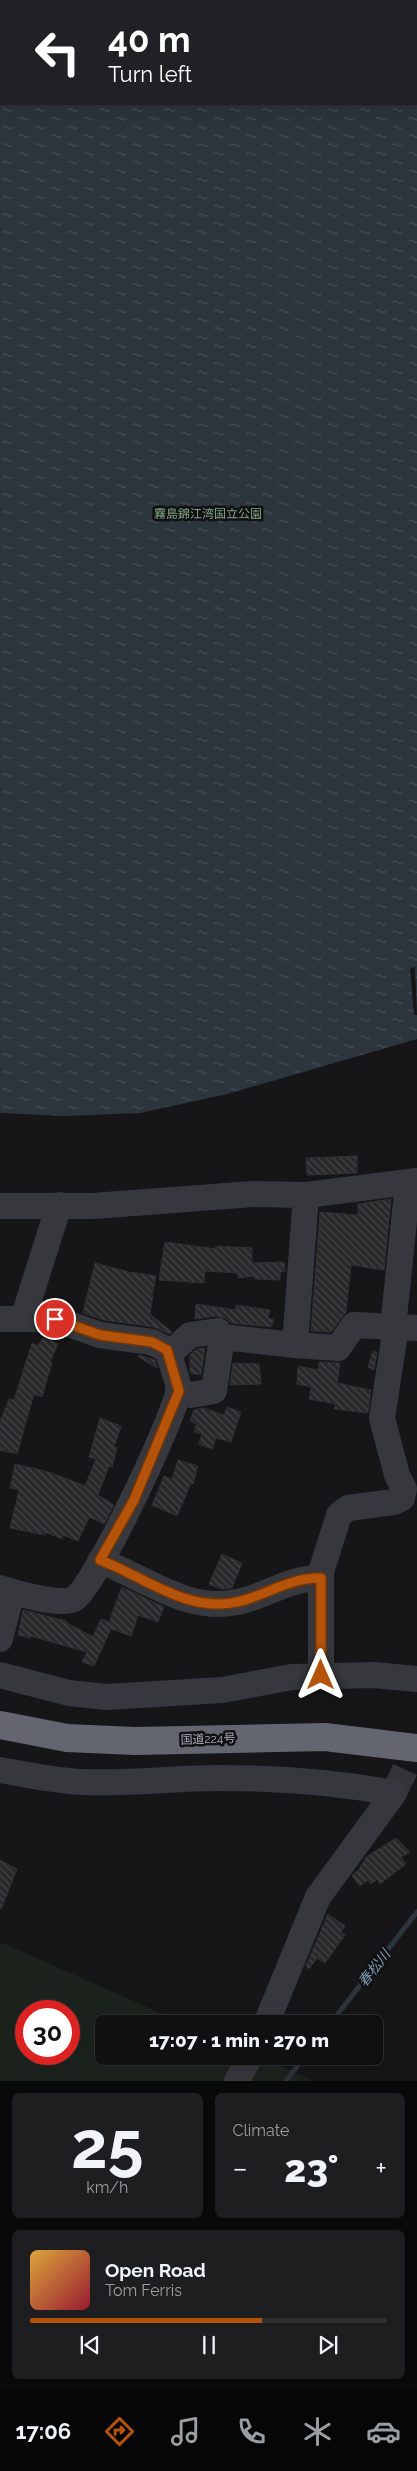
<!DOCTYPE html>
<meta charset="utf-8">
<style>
:root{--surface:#101012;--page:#1e1e20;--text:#f1f3f6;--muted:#9c9d9f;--line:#303032;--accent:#b45309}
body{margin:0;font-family:Raleway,"Noto Sans JP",sans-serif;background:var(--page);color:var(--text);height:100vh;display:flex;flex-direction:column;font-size:19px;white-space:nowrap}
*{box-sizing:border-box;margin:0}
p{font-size:16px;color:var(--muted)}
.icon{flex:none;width:28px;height:28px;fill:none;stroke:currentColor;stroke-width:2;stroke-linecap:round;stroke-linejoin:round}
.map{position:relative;height:2081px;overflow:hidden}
.details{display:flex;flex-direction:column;gap:12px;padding:12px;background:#09090a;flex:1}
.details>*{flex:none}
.guide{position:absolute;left:0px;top:0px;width:418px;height:105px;box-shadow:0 5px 20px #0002,0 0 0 1px var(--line);background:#202124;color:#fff;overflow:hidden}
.speed{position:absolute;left:15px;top:2000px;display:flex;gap:10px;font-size:25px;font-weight:700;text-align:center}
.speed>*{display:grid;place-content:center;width:65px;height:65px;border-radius:50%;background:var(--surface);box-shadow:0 5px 20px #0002,0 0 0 1px var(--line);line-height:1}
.speed .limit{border:8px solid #d22;background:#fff;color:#111}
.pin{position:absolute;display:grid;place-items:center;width:42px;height:42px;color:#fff;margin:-21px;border:2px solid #fff;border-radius:50%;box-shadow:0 1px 5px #0007}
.me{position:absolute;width:55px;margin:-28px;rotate:0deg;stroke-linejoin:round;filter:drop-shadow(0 0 4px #0008)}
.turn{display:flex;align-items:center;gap:18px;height:105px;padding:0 25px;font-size:22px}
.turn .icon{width:65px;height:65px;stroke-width:2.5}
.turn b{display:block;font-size:35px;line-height:42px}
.big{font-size:38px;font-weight:800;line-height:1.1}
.details .widget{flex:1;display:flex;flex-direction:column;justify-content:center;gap:8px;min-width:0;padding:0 18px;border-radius:8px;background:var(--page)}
.details .dial{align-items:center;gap:0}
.dial b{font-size:65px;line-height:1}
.song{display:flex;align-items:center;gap:15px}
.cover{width:60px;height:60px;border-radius:8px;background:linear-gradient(135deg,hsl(40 70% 55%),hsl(350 70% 35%))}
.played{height:5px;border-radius:2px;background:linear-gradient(90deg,var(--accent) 65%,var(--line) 65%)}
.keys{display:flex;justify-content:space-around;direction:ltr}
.heat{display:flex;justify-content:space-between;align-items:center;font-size:28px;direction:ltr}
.details .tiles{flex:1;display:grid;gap:12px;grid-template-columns:1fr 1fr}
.widget:last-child{grid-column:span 2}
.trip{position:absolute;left:95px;top:2015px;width:288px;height:50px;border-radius:8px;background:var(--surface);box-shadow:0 5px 20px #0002,0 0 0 1px var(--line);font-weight:800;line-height:50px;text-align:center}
.tab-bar{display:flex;height:80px;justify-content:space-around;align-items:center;background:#060607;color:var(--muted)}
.tab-bar .icon{width:35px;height:35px}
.tab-bar .selected{color:var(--accent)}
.tab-bar b{font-size:22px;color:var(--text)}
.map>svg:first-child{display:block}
</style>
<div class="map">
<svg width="417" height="2081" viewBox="0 0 417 2081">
<defs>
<pattern id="water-ripples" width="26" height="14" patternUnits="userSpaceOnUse" patternTransform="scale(1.25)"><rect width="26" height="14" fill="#2c353c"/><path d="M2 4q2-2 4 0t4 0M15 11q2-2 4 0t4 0" fill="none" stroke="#485056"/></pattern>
<pattern id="building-back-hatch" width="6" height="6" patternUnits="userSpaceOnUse" patternTransform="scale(1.25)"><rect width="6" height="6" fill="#29292c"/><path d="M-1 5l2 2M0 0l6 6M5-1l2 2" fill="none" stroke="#454548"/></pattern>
</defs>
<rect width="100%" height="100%" fill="#161618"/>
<!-- green -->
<path fill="#1c231d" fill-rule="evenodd" d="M0,1942L185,2024H104V2056H258L314,2081H0ZM26,2011H69V2054H26Z"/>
<!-- water -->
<path fill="url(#water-ripples)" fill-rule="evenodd" d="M0,0H417V1039L227,1094L140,1113L63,1116L0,1113ZM1,1H416V104H1Z"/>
<!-- pier -->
<path fill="#161618" d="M415,967L417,1015H414L410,968Z"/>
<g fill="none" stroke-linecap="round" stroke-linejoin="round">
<!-- stream -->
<g stroke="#2c353c" stroke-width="5">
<path d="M330,2024L417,1912"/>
<path d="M286,2081L305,2056"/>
</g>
</g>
<!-- building -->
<g fill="url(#building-back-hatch)" stroke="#303034">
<path d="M357,1156V1173L307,1175L306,1158Z"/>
<path d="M391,1199L384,1270L351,1265L346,1312L331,1332L311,1331L320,1212L358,1215V1204Z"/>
<path d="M165,1242L216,1249V1246L252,1248V1263L284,1262L285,1271L280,1272V1280L255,1279V1276L238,1278V1273L205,1271L204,1283L159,1280Z"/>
<path d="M95,1263L129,1272L156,1276L153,1292L148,1293L153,1294L150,1314L172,1332L169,1334L154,1327L104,1320L83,1313Z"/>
<path d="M196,1304L236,1310V1305L270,1310L268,1318L274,1320L271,1327L231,1323L225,1318L216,1316L195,1319Z"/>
<path d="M44,1336L58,1344L50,1362L52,1363L42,1397L34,1394L17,1454L0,1450V1421L9,1399L14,1400L32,1343L38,1346Z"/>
<path d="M205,1348L201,1375L190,1373V1355L197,1349Z"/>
<path d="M373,1351L377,1353L374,1370L368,1367Z"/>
<path d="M139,1355L155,1360L157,1368L138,1357Z"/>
<path d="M319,1362L340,1363L337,1383L371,1390L368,1413L334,1409L336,1404L309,1399L311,1387L297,1384L298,1366L318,1370Z"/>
<path d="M233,1363L259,1364L261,1384L230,1385Z"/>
<path d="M227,1407L241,1412L231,1442L216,1438L212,1449L199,1444L202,1434L194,1432L197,1424L190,1421L194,1410L203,1408L224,1415Z"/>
<path d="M100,1418L121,1426L114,1447L117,1448L112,1467L109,1466L98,1495L114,1505L104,1524L89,1517L78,1541L63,1535L62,1539L45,1532V1535L10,1528L19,1490L10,1488L15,1464L49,1472L85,1486L96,1459L89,1457Z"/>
<path d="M178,1460L198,1466L193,1484L191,1483L177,1516L152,1505L164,1476L172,1479Z"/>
<path d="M222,1554L242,1563L232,1588L222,1589L209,1584Z"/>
<path d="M122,1587L164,1607L158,1622L138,1615L131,1636L111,1629L94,1666L82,1662L87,1652L31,1636L30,1638L18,1635L23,1610L66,1621L67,1623L93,1637L101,1619L109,1622Z"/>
<path d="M396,1838L410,1852L401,1857L406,1864L380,1884L377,1879L371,1884L368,1880L360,1886L352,1876L359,1869L366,1857Z"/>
<path d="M0,1860L17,1869L1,1909H0Z"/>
<path d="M328,1914L345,1926L341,1932L345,1935L325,1963L317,1958L309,1969L306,1966Z"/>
</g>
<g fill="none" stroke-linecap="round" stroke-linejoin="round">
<!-- minor-tunnel -->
<path stroke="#333438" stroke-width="26" stroke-dasharray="26 13" stroke-linecap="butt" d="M394,1793L417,1744"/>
<!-- minor -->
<g stroke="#37383d" stroke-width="26">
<path d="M0,1206H93L253,1194L306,1195L417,1181"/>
<path d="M0,1319H55L100,1335L152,1342L167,1350L177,1347L190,1335L218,1331L222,1337L295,1345L338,1348L354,1325L417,1328"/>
<path d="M23,1319L59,1205"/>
<path d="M393,1327L408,1183"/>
<path d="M295,1345L306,1195"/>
<path d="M179,1391L191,1395L214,1391L222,1337"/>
<path d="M100,1561C145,1577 187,1613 237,1602C268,1596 287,1578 321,1578"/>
<path d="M0,1588C15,1593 61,1606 74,1599C96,1585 171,1423 178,1393C180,1385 170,1359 167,1350"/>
<path d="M0,1639L12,1592"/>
<path d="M0,1675L69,1693L107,1697L222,1690L292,1677L374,1675L417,1679"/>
<path d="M321,1675V1572L339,1515L348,1508L394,1502L402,1498L404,1489L397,1475L382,1418L396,1327"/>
<path d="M0,1770C27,1775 56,1781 83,1782C129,1784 174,1778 220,1778C278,1778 336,1782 394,1793L318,1897L266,2024"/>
<path d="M237,2081L250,2056"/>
</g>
<!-- highway -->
<path stroke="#63666e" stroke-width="28" d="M0,1725L67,1738L135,1741L325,1737L417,1748"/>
</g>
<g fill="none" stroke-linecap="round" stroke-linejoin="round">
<!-- route casing -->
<g stroke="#753606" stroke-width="12">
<path id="route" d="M55,1319L100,1335L152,1342L167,1350L179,1391L134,1500L100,1560C145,1577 187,1613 237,1602C268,1595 287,1578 321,1578V1675"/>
</g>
<!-- route -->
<use href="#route" stroke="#b45309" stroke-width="9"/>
</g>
<g text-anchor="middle" stroke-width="5" stroke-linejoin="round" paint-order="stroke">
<!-- park labels -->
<g font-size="12" fill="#7fa381" stroke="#111113">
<text x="208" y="518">霧島錦江湾国立公園</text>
</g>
<!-- street labels -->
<g font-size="12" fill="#a8adb8" stroke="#111113">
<text transform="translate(208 1739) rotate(-2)" y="4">国道224号</text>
</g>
<!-- water labels -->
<g font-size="14" font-style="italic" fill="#7f9bb3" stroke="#111113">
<text transform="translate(374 1968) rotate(-52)" y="5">春松川</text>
</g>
</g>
</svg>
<div class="speed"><div class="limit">30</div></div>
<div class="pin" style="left:55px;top:1319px;background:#d93025"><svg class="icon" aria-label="arrive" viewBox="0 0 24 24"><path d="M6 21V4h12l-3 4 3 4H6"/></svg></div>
<svg class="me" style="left:321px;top:1675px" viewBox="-20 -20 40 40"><path d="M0-17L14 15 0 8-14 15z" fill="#b45309" stroke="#fff" stroke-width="4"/></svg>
<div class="trip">17:07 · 1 min · 270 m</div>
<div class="guide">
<div class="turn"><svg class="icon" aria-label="left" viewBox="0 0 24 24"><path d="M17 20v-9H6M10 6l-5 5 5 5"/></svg><div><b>40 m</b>Turn left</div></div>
</div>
</div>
<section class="details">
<div class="tiles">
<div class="widget dial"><b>25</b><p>km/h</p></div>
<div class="widget"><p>Climate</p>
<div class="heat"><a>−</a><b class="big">23°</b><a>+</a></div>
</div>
<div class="widget">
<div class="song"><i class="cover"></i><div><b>Open Road</b><p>Tom Ferris</p></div></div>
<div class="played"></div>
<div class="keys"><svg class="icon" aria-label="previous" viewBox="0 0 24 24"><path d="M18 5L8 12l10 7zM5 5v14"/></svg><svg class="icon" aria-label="pause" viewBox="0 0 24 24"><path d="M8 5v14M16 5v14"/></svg><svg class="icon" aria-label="next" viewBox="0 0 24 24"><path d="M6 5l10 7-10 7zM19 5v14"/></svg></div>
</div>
</div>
</section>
<nav class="tab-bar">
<b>17:06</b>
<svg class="icon selected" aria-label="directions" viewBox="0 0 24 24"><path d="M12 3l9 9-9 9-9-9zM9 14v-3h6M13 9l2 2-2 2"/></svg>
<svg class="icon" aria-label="music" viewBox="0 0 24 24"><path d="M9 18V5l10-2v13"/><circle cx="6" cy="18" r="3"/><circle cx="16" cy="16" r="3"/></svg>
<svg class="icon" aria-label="phone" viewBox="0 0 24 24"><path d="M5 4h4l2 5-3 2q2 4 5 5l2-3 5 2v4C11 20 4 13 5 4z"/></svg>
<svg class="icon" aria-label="climate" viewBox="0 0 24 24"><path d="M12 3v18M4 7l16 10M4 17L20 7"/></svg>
<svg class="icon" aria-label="car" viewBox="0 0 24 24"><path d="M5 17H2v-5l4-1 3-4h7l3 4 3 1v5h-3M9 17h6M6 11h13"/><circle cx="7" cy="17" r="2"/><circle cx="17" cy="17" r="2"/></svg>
</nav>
